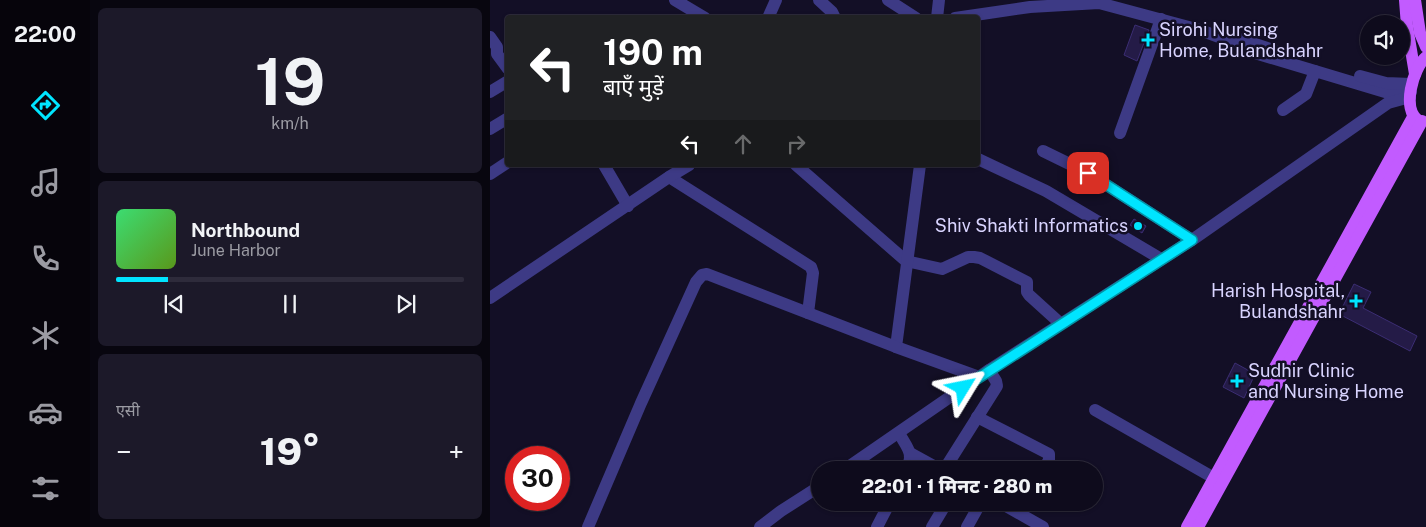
<!DOCTYPE html>
<html lang="hi">
<meta charset="utf-8">
<style>
:root{--surface:#0e0b1c;--page:#1c1929;--text:#f1f3f6;--muted:#9b9ba3;--line:#2e2b3b;--accent:#00e5ff}
body{margin:0;font-family:"Public Sans","Noto Sans Devanagari",sans-serif;background:var(--page);color:var(--text);height:100vh;display:flex;flex-direction:column;font-size:19px;white-space:nowrap}
*{box-sizing:border-box;margin:0}
p{font-size:16px;color:var(--muted)}
.icon{flex:none;width:28px;height:28px;fill:none;stroke:currentColor;stroke-width:2;stroke-linecap:round;stroke-linejoin:round}
.map{position:relative;flex:1;overflow:hidden}
.drawer{display:flex;flex-direction:column;gap:8px;padding:8px;background:#08060f;width:400px}
.drawer>*{flex:none}
.hud{position:absolute;left:15px;top:15px;width:475px;height:152px;border-radius:5px;box-shadow:0 1px 4px #0004,0 0 0 1px var(--line);background:#202124;color:#fff;overflow:hidden}
.fabs{position:absolute;left:870px;top:15px;display:grid;gap:10px}
.fabs a{display:grid;place-items:center;width:50px;height:50px;border-radius:50%;background:var(--surface);box-shadow:0 1px 4px #0004,0 0 0 1px var(--line);font-size:25px}
.speed{position:absolute;left:15px;top:446px;display:flex;gap:10px;font-size:25px;font-weight:700;text-align:center}
.speed>*{display:grid;place-content:center;width:65px;height:65px;border-radius:50%;background:var(--surface);box-shadow:0 1px 4px #0004,0 0 0 1px var(--line);line-height:1}
.speed .limit{border:8px solid #d22;background:#fff;color:#111}
.pin{position:absolute;display:grid;place-items:center;width:42px;height:42px;color:#fff;margin:-21px;border-radius:10px;box-shadow:0 2px 8px #0006}
.me{position:absolute;width:55px;margin:-28px;rotate:55deg;stroke-linejoin:round;filter:drop-shadow(0 0 4px #0008)}
.turn{display:flex;align-items:center;gap:18px;height:105px;padding:0 15px;font-size:22px}
.turn .icon{width:65px;height:65px;stroke-width:2.5}
.turn b{display:block;font-size:35px;line-height:42px}
.lanes{display:flex;align-items:center;height:48px;padding:0 15px;background:#0003;justify-content:center;gap:25px;direction:ltr}
.lanes .off{opacity:.35}
.big{font-size:38px;font-weight:800;line-height:1.1}
.drawer .card{flex:1;display:flex;flex-direction:column;justify-content:center;gap:8px;min-width:0;padding:0 18px;border-radius:8px;background:var(--page)}
.drawer .dial{align-items:center;gap:0}
.dial b{font-size:65px;line-height:1}
.song{display:flex;align-items:center;gap:15px}
.cover{width:60px;height:60px;border-radius:8px;background:linear-gradient(135deg,hsl(140 70% 55%),hsl(90 70% 35%))}
.played{height:5px;border-radius:2px;background:linear-gradient(90deg,var(--accent) 15%,var(--line) 15%)}
.keys{display:flex;justify-content:space-around;direction:ltr}
.heat{display:flex;justify-content:space-between;align-items:center;font-size:28px;direction:ltr}
.trip{position:absolute;left:321px;top:461px;width:292px;height:50px;border-radius:25px;background:var(--surface);box-shadow:0 1px 4px #0004,0 0 0 1px var(--line);font-weight:800;line-height:50px;text-align:center}
main{display:flex;flex:1;min-height:0}
.tabs{display:flex;flex-direction:column;width:90px;justify-content:space-around;align-items:center;background:#06040b;color:var(--muted)}
.tabs .icon{width:35px;height:35px}
.tabs .selected{color:var(--accent)}
.tabs b{font-size:22px;color:var(--text)}
.map>svg:first-child{display:block}
</style>
<main>
<nav class="tabs">
<b>22:00</b>
<svg class="icon selected" aria-label="directions" viewBox="0 0 24 24"><path d="M12 3l9 9-9 9-9-9zM9 14v-3h6M13 9l2 2-2 2"/></svg>
<svg class="icon" aria-label="music" viewBox="0 0 24 24"><path d="M9 18V5l10-2v13"/><circle cx="6" cy="18" r="3"/><circle cx="16" cy="16" r="3"/></svg>
<svg class="icon" aria-label="phone" viewBox="0 0 24 24"><path d="M5 4h4l2 5-3 2q2 4 5 5l2-3 5 2v4C11 20 4 13 5 4z"/></svg>
<svg class="icon" aria-label="climate" viewBox="0 0 24 24"><path d="M12 3v18M4 7l16 10M4 17L20 7"/></svg>
<svg class="icon" aria-label="car" viewBox="0 0 24 24"><path d="M5 17H2v-5l4-1 3-4h7l3 4 3 1v5h-3M9 17h6M6 11h13"/><circle cx="7" cy="17" r="2"/><circle cx="17" cy="17" r="2"/></svg>
<svg class="icon" aria-label="filters" viewBox="0 0 24 24"><path d="M4 7h16M4 17h16"/><circle cx="9" cy="7" r="2"/><circle cx="15" cy="17" r="2"/></svg>
</nav>
<section class="drawer">
<div class="card dial"><b>19</b><p>km/h</p></div>
<div class="card">
<div class="song"><i class="cover"></i><div><b>Northbound</b><p>June Harbor</p></div></div>
<div class="played"></div>
<div class="keys"><svg class="icon" aria-label="previous" viewBox="0 0 24 24"><path d="M18 5L8 12l10 7zM5 5v14"/></svg><svg class="icon" aria-label="pause" viewBox="0 0 24 24"><path d="M8 5v14M16 5v14"/></svg><svg class="icon" aria-label="next" viewBox="0 0 24 24"><path d="M6 5l10 7-10 7zM19 5v14"/></svg></div>
</div>
<div class="card"><p>एसी</p>
<div class="heat"><a>−</a><b class="big">19°</b><a>+</a></div>
</div>
</section>
<div class="map">
<svg width="936" height="527" viewBox="0 0 936 527">
<rect width="100%" height="100%" fill="#130f26"/>
<!-- building -->
<g fill="#241b47" stroke="#3b2d73">
<path d="M645,25L659,30L647,61L634,55Z"/>
<path d="M644,219L656,226L652,233L640,225Z"/>
<path d="M864,284L881,292L873,308L927,336L920,351L849,314Z"/>
<path d="M745,363L765,374L754,398L733,387Z"/>
</g>
<g fill="none" stroke-linecap="round" stroke-linejoin="round">
<!-- minor -->
<g stroke="#3d3a85" stroke-width="12">
<path d="M185,0L215,18"/>
<path d="M329,0L342,12L345,18"/>
<path d="M398,0L426,18"/>
<path d="M278,18L286,0"/>
<path d="M447,18L449,0"/>
<path d="M465,18L540,7L609,3L710,30L740,41L748,48L895,92H921"/>
<path d="M0,37L7,47V54L18,69"/>
<path d="M740,41L750,39L786,51"/>
<path d="M870,76L896,83L921,84"/>
<path d="M0,92L18,81"/>
<path d="M793,110L816,94L825,71"/>
<path d="M0,129L18,118"/>
<path d="M630,133L671,19"/>
<path d="M553,151L598,173L702,240"/>
<path d="M488,159L556,191L671,259"/>
<path d="M114,165L138,206"/>
<path d="M306,165L416,261L452,269L478,257H484L490,258L537,282V292L539,295L571,324"/>
<path d="M430,165L406,347L489,377"/>
<path d="M0,174L18,162"/>
<path d="M179,177L321,267L323,273L318,313"/>
<path d="M0,298L179,177L199,165"/>
<path d="M605,410L724,478"/>
<path d="M487,417L559,454V460L553,470"/>
<path d="M409,433C417,448 425,453 416,470"/>
<path d="M420,453L451,470"/>
<path d="M354,470L499,370L702,240L898,103L920,97"/>
<path d="M454,470L507,386L506,381L499,370"/>
<path d="M509,502L553,527"/>
<path d="M98,527L151,403L206,282L212,275L217,274L406,347"/>
<path d="M270,527L291,511L330,486"/>
<path d="M387,527L400,502"/>
<path d="M442,527L457,502"/>
<path d="M477,527L491,502"/>
</g>
<!-- major -->
<g stroke="#c25bff" stroke-width="12">
<path d="M915,0L917,26L925,74"/>
<path d="M925,0L930,33L936,47"/>
<path d="M929,121C911,110 923,68 936,57"/>
<path d="M697,527L923,117"/>
<path d="M708,527L932,121"/>
</g>
</g>
<g fill="none" stroke-linecap="round" stroke-linejoin="round">
<!-- route casing -->
<g stroke="#0095a6" stroke-width="12">
<path id="route" d="M473,388L702,240L598,173"/>
</g>
<!-- route -->
<use href="#route" stroke="#00e5ff" stroke-width="9"/>
</g>
<!-- markers -->
<g fill="#00e5ff" stroke="#130f26" stroke-width="2">
<path d="M655.5 32.5h5v5h5v5h-5v5h-5v-5h-5v-5h5z"/>
<circle cx="648" cy="226" r="5"/>
<path d="M863.5 293.5h5v5h5v5h-5v5h-5v-5h-5v-5h5z"/>
<path d="M744.5 373.5h5v5h5v5h-5v5h-5v-5h-5v-5h5z"/>
</g>
<g text-anchor="middle" stroke-width="5" stroke-linejoin="round" paint-order="stroke">
<!-- poi labels -->
<g font-size="18" fill="#d9d4ff" stroke="#130f26" text-anchor="start">
<text x="669" y="36">Sirohi Nursing<tspan x="669" dy="21">Home, Bulandshahr</tspan></text>
<text x="638" y="232" text-anchor="end">Shiv Shakti Informatics</text>
<text x="855" y="297" text-anchor="end">Harish Hospital,<tspan x="855" dy="21">Bulandshahr</tspan></text>
<text x="758" y="377">Sudhir Clinic<tspan x="758" dy="21">and Nursing Home</tspan></text>
</g>
</g>
</svg>
<div class="fabs">
<a><svg class="icon" aria-label="sound" viewBox="0 0 24 24"><path d="M4 9h4l5-4v14l-5-4H4zM17 9q2 3 0 6"/></svg></a>
</div>
<div class="speed"><div class="limit">30</div></div>
<div class="pin" style="left:598px;top:173px;background:#d93025"><svg class="icon" aria-label="arrive" viewBox="0 0 24 24"><path d="M6 21V4h12l-3 4 3 4H6"/></svg></div>
<svg class="me" style="left:473px;top:388px" viewBox="-20 -20 40 40"><path d="M0-17L14 15 0 8-14 15z" fill="#00e5ff" stroke="#fff" stroke-width="4"/></svg>
<div class="trip">22:01 · 1 मिनट · 280 m</div>
<div class="hud">
<div class="turn"><svg class="icon" aria-label="left" viewBox="0 0 24 24"><path d="M17 20v-9H6M10 6l-5 5 5 5"/></svg><div><b>190 m</b>बाएँ मुड़ें</div></div>
<div class="lanes"><svg class="icon" aria-label="left" viewBox="0 0 24 24"><path d="M17 20v-9H6M10 6l-5 5 5 5"/></svg><svg class="icon off" aria-label="ahead" viewBox="0 0 24 24"><path d="M12 20V5M6 11l6-6 6 6"/></svg><svg class="icon off" aria-label="right" viewBox="0 0 24 24"><path d="M7 20v-9h11M14 6l5 5-5 5"/></svg></div>
</div>
</div>
</main>
